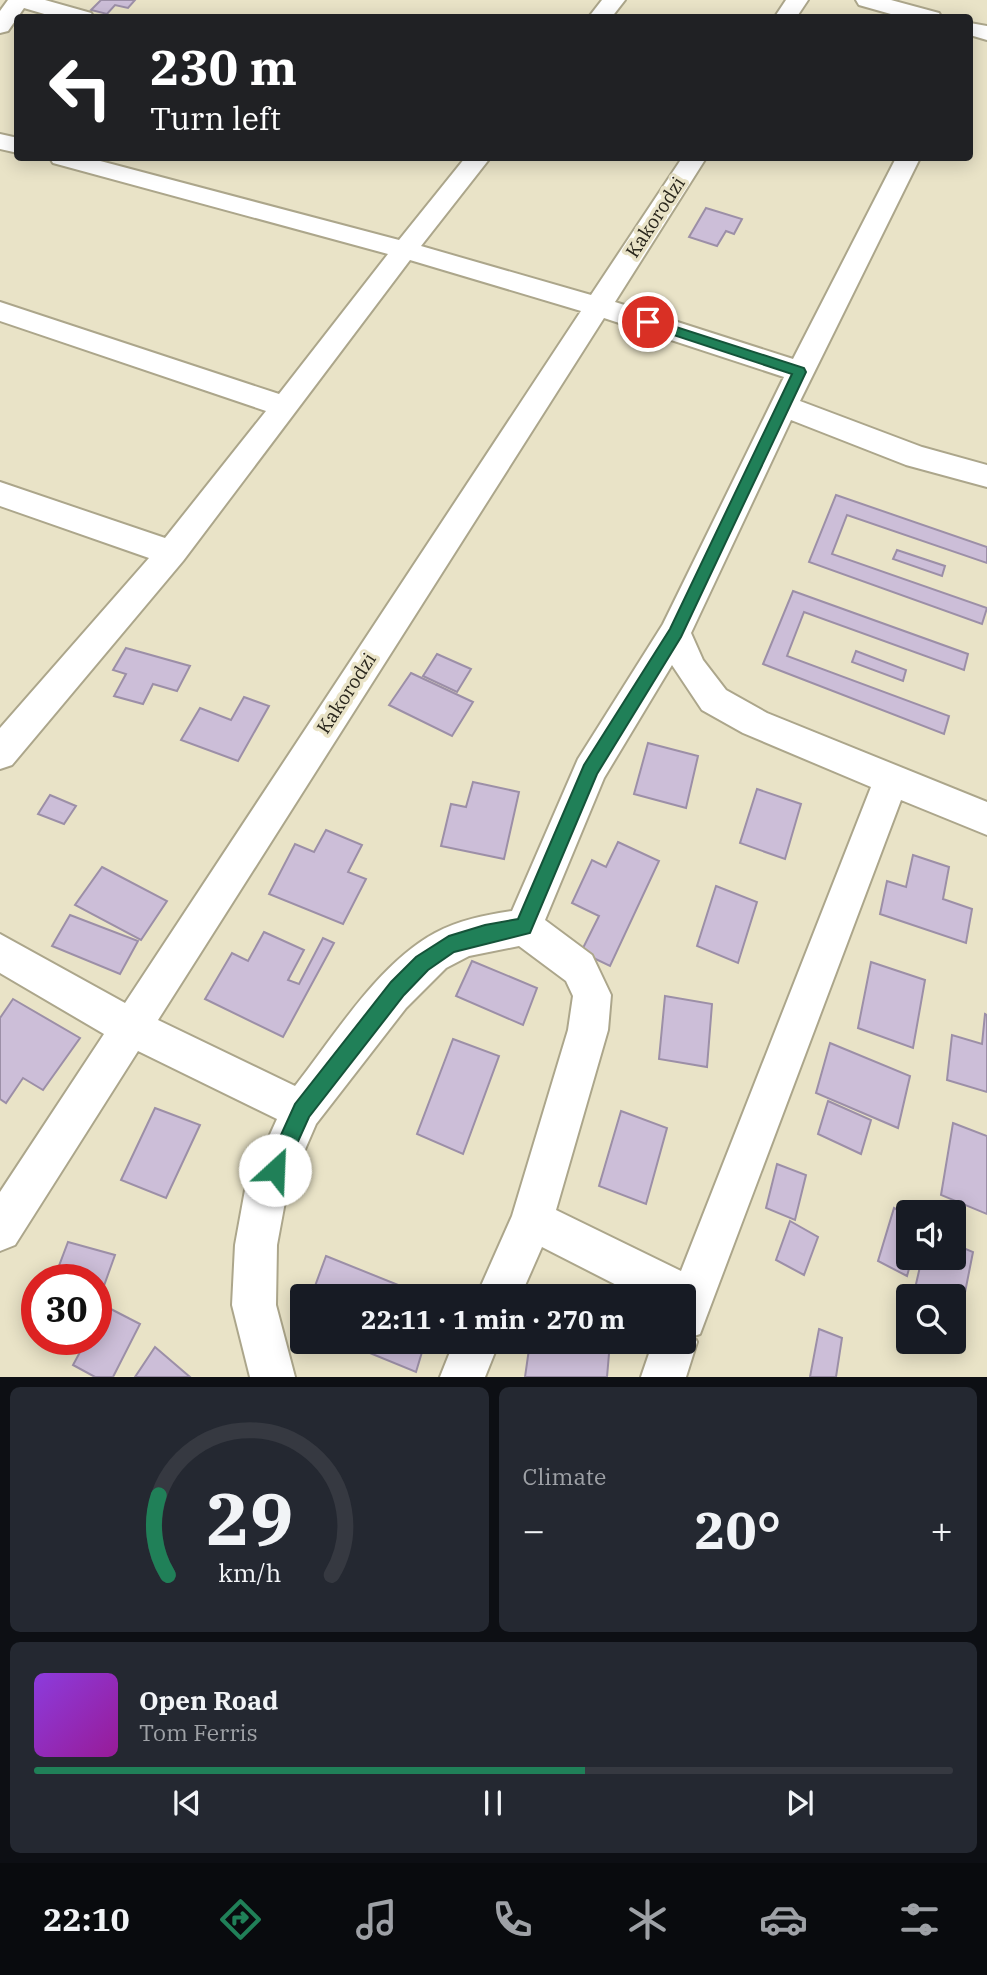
<!DOCTYPE html>
<meta charset="utf-8">
<style>
:root{--surface:#171b24;--page:#242831;--text:#f1f3f6;--muted:#9ea1a6;--line:#363941;--accent:#208058}
body{margin:0;font-family:"IBM Plex Serif",serif;background:var(--page);color:var(--text);height:100vh;display:flex;flex-direction:column;font-size:26px;white-space:nowrap}
*{box-sizing:border-box;margin:0}
p{font-size:23px;color:var(--muted)}
.icon{flex:none;width:38px;height:38px;fill:none;stroke:currentColor;stroke-width:2;stroke-linecap:round;stroke-linejoin:round}
.map{position:relative;height:1377px;overflow:hidden}
.sheet{display:flex;flex-direction:column;gap:10px;padding:10px;background:#0d0f14;flex:1}
.sheet>*{flex:none}
.hud{position:absolute;left:14px;top:14px;width:959px;height:147px;border-radius:7px;box-shadow:0 4px 18px #0003;background:#202124;color:#fff;overflow:hidden}
.fabs{position:absolute;left:896px;top:1200px;display:grid;gap:14px}
.fabs a{display:grid;place-items:center;width:70px;height:70px;border-radius:7px;background:var(--surface);box-shadow:0 4px 18px #0003;font-size:35px}
.speed{position:absolute;left:21px;top:1264px;display:flex;gap:14px;font-size:35px;font-weight:700;text-align:center}
.speed>*{display:grid;place-content:center;width:91px;height:91px;border-radius:50%;background:var(--surface);box-shadow:0 4px 18px #0003;line-height:1}
.speed .limit{border:10px solid #d22;background:#fff;color:#111}
.pin{position:absolute;display:grid;place-items:center;width:60px;height:60px;color:#fff;margin:-30px;border:4px solid #fff;border-radius:50%;box-shadow:0 2px 7px #0007}
.me{position:absolute;width:77px;margin:-38px;rotate:25deg;stroke-linejoin:round;filter:drop-shadow(0 0 5px #0008)}
.turn{display:flex;align-items:center;gap:24px;height:147px;padding:0 21px;font-size:32px}
.turn .icon{width:91px;height:91px;stroke-width:2.5}
.turn b{display:block;font-size:49px;line-height:60px}
.big{font-size:52px;font-weight:700;line-height:1.1}
.sheet .card{flex:1;display:flex;flex-direction:column;justify-content:center;gap:10px;min-width:0;padding:0 24px;border-radius:10px;background:var(--page)}
.sheet .dial{align-items:center;gap:0}
.dial svg{height:182px;overflow:visible;fill:none;stroke:var(--line);stroke-width:7;stroke-linecap:round;text-anchor:middle}
.dial text{fill:var(--text);stroke:none}
.song{display:flex;align-items:center;gap:21px}
.cover{width:84px;height:84px;border-radius:10px;background:linear-gradient(135deg,hsl(270 70% 55%),hsl(300 70% 35%))}
.played{height:7px;border-radius:4px;background:linear-gradient(90deg,var(--accent) 60%,var(--line) 60%)}
.keys{display:flex;justify-content:space-around;direction:ltr}
.heat{display:flex;justify-content:space-between;align-items:center;font-size:38px;direction:ltr}
.sheet .tiles{flex:1;display:grid;gap:10px;grid-template-columns:1fr 1fr}
.card:last-child{grid-column:span 2}
.trip{position:absolute;left:290px;top:1284px;width:406px;height:70px;border-radius:7px;background:var(--surface);box-shadow:0 4px 18px #0003;font-weight:700;line-height:70px;text-align:center}
.tab-bar{display:flex;height:112px;justify-content:space-around;align-items:center;background:#090b0e;color:var(--muted)}
.tab-bar .icon{width:49px;height:49px}
.tab-bar .selected{color:var(--accent)}
.tab-bar b{font-size:32px;color:var(--text)}
.map>svg:first-child{display:block}
</style>
<div class="map">
<svg width="987" height="1377" viewBox="0 0 987 1377">
<rect width="100%" height="100%" fill="#e9e3c7"/>
<!-- building -->
<g fill="#ccbed8" stroke="#9c8fa7" stroke-width="2">
<path d="M101,0H135L128,8L115,5L107,14L91,10Z"/>
<path d="M706,208L742,219L734,234L726,231L717,246L689,237Z"/>
<path d="M836,495L987,547V563L847,515L832,554L987,608L982,624L809,562Z"/>
<path d="M897,550L945,566L942,576L893,559Z"/>
<path d="M793,591L968,654L964,670L804,612L787,656L949,716L944,734L763,664Z"/>
<path d="M126,648L190,666L177,691L153,684L143,704L114,696L126,674L113,670Z"/>
<path d="M856,651L906,670L903,681L852,662Z"/>
<path d="M437,654L471,669L457,692L423,676Z"/>
<path d="M411,673L473,702L452,736L389,705Z"/>
<path d="M244,697L269,706L238,761L181,740L200,708L231,720Z"/>
<path d="M648,743L698,756L686,808L634,794Z"/>
<path d="M473,782L519,792L504,859L441,846L451,804L466,807Z"/>
<path d="M757,789L801,804L785,859L740,843Z"/>
<path d="M50,795L76,806L64,824L38,814Z"/>
<path d="M326,830L362,845L348,872L366,879L343,924L269,894L295,844L314,852Z"/>
<path d="M618,842L659,861L610,966L581,952L599,916L572,903L592,860L606,867Z"/>
<path d="M913,855L949,867L943,899L972,909L966,943L880,914L887,881L906,887Z"/>
<path d="M102,867L167,901L141,940L75,905Z"/>
<path d="M716,886L757,902L738,963L697,946Z"/>
<path d="M70,915L138,941L120,974L52,946Z"/>
<path d="M264,932L304,950L288,980L299,984L323,938L334,943L283,1037L205,999L232,953L248,961Z"/>
<path d="M472,961L537,988L523,1025L456,996Z"/>
<path d="M871,962L925,980L913,1048L858,1028Z"/>
<path d="M665,996L712,1004L707,1067L659,1059Z"/>
<path d="M13,999L80,1038L43,1090L23,1078L6,1103L0,1099V1018Z"/>
<path d="M985,1014L987,1015V1092L947,1080L952,1035L982,1044Z"/>
<path d="M453,1039L499,1056L463,1154L417,1134Z"/>
<path d="M830,1043L910,1076L898,1128L816,1093Z"/>
<path d="M828,1101L871,1120L861,1154L818,1134Z"/>
<path d="M155,1108L200,1125L166,1198L121,1180Z"/>
<path d="M621,1111L667,1128L646,1204L599,1186Z"/>
<path d="M953,1123L987,1136V1214L941,1195Z"/>
<path d="M777,1164L806,1175L795,1220L766,1208Z"/>
<path d="M894,1208L908,1215V1258H912L907,1276L878,1261Z"/>
<path d="M790,1221L818,1237L804,1275L776,1260Z"/>
<path d="M68,1242L115,1255L96,1308V1279H54Z"/>
<path d="M954,1244L973,1252L954,1348L940,1342H954V1297H913L922,1258H954Z"/>
<path d="M326,1256L428,1297H311Z"/>
<path d="M105,1306L140,1324L113,1377H95L73,1365L87,1339H96V1322Z"/>
<path d="M819,1329L842,1338L836,1377H810Z"/>
<path d="M343,1342H425L416,1372Z"/>
<path d="M530,1342H610L607,1377H525Z"/>
<path d="M155,1347L190,1377H135Z"/>
</g>
<g fill="none" stroke-linecap="round" stroke-linejoin="round">
<!-- minor casing -->
<g stroke="#aca68b" stroke-width="4">
<g id="minor">
<path d="M8,0H45L91,13L94,18H58L24,8L8,31L0,33V11Z"/>
<path d="M602,0H625L611,18H588Z"/>
<path d="M786,0H808L796,18H774Z"/>
<path d="M856,0H891L939,13L942,18H905L859,5Z"/>
<path d="M970,23L987,26V40L970,35Z"/>
<path d="M0,134L18,138V153L0,149Z"/>
<path d="M50,158H89L399,240L465,158H490L421,246L591,295L682,158H706L615,302L793,359L896,158H920L800,401L922,447L987,465V487L906,465L791,420L691,633L703,660L726,690L767,713L987,802V835L901,800L706,1318L700,1334L694,1336L697,1342L686,1377H641L653,1342H684V1297H640L542,1247L520,1297H476L512,1216L568,1030L573,996L566,981L519,946L469,956L446,968L406,1008L316,1124L287,1191L277,1245L276,1305L295,1377H250L232,1305L235,1245L245,1190L277,1119L138,1051L15,1245L0,1251V1192L104,1034L0,973V934L125,1003L581,311L410,260L183,561L12,765L0,769V728L149,558L0,506V482L165,538L266,411L0,321V302L279,394L388,254L53,163ZM604,318L784,377L663,624L578,759L512,911C486,915 459,920 435,933C378,964 335,1035 295,1086L158,1020ZM672,665L702,710L743,733L871,787L681,1271L556,1210L608,1030L611,995L592,955L545,920L604,778Z"/>
<path d="M454,1342H499L485,1377H440Z"/>
</g>
</g>
<!-- minor -->
<use href="#minor" fill="#fff" fill-rule="evenodd"/>
</g>
<!-- route -->
<path fill="#208058" stroke="#155339" stroke-width="2" d="M648,318L804,368L806,372L681,637L597,774L530,933L454,952L428,970L404,995L309,1117L282,1177L275,1180L268,1177L265,1170L295,1104L391,982L416,957L449,936L485,925L518,919L584,765L670,629L792,374L643,325L641,322Z"/>
<g text-anchor="middle" stroke-width="7" stroke-linejoin="round" paint-order="stroke">
<!-- street labels -->
<g font-size="19" fill="#29261c" stroke="#e9e3c7">
<text transform="translate(655 217) rotate(-57)" y="7">Kakorodzi</text>
<text transform="translate(346 693) rotate(-57)" y="7">Kakorodzi</text>
</g>
</g>
</svg>
<div class="fabs">
<a><svg class="icon" aria-label="sound" viewBox="0 0 24 24"><path d="M4 9h4l5-4v14l-5-4H4zM17 9q2 3 0 6"/></svg></a>
<a><svg class="icon" aria-label="search" viewBox="0 0 24 24"><circle cx="10" cy="10" r="6"/><path d="M15 15l6 6"/></svg></a>
</div>
<div class="speed"><div class="limit">30</div></div>
<div class="pin" style="left:648px;top:322px;background:#d93025"><svg class="icon" aria-label="arrive" viewBox="0 0 24 24"><path d="M6 21V4h12l-3 4 3 4H6"/></svg></div>
<svg class="me" style="left:275px;top:1170px" viewBox="-20 -20 40 40"><circle r="19" fill="#fff"/><path d="M0-13L10 11 0 6-10 11z" fill="#208058"/></svg>
<div class="trip">22:11 · 1 min · 270 m</div>
<div class="hud">
<div class="turn"><svg class="icon" aria-label="left" viewBox="0 0 24 24"><path d="M17 20v-9H6M10 6l-5 5 5 5"/></svg><div><b>230 m</b>Turn left</div></div>
</div>
</div>
<section class="sheet">
<div class="tiles">
<div class="card dial"><svg viewBox="0 0 100 80">
<path d="M14 69A42 42 0 1 1 86 69"/>
<path d="M14 69A42 42 0 0 1 10 34" stroke="#208058"/>
<text x="50" y="56" font-size="32" font-weight="700">29</text>
<text x="50" y="72" font-size="11">km/h</text>
</svg></div>
<div class="card"><p>Climate</p>
<div class="heat"><a>−</a><b class="big">20°</b><a>+</a></div>
</div>
<div class="card">
<div class="song"><i class="cover"></i><div><b>Open Road</b><p>Tom Ferris</p></div></div>
<div class="played"></div>
<div class="keys"><svg class="icon" aria-label="previous" viewBox="0 0 24 24"><path d="M18 5L8 12l10 7zM5 5v14"/></svg><svg class="icon" aria-label="pause" viewBox="0 0 24 24"><path d="M8 5v14M16 5v14"/></svg><svg class="icon" aria-label="next" viewBox="0 0 24 24"><path d="M6 5l10 7-10 7zM19 5v14"/></svg></div>
</div>
</div>
</section>
<nav class="tab-bar">
<b>22:10</b>
<svg class="icon selected" aria-label="directions" viewBox="0 0 24 24"><path d="M12 3l9 9-9 9-9-9zM9 14v-3h6M13 9l2 2-2 2"/></svg>
<svg class="icon" aria-label="music" viewBox="0 0 24 24"><path d="M9 18V5l10-2v13"/><circle cx="6" cy="18" r="3"/><circle cx="16" cy="16" r="3"/></svg>
<svg class="icon" aria-label="phone" viewBox="0 0 24 24"><path d="M5 4h4l2 5-3 2q2 4 5 5l2-3 5 2v4C11 20 4 13 5 4z"/></svg>
<svg class="icon" aria-label="climate" viewBox="0 0 24 24"><path d="M12 3v18M4 7l16 10M4 17L20 7"/></svg>
<svg class="icon" aria-label="car" viewBox="0 0 24 24"><path d="M5 17H2v-5l4-1 3-4h7l3 4 3 1v5h-3M9 17h6M6 11h13"/><circle cx="7" cy="17" r="2"/><circle cx="17" cy="17" r="2"/></svg>
<svg class="icon" aria-label="filters" viewBox="0 0 24 24"><path d="M4 7h16M4 17h16"/><circle cx="9" cy="7" r="2"/><circle cx="15" cy="17" r="2"/></svg>
</nav>
